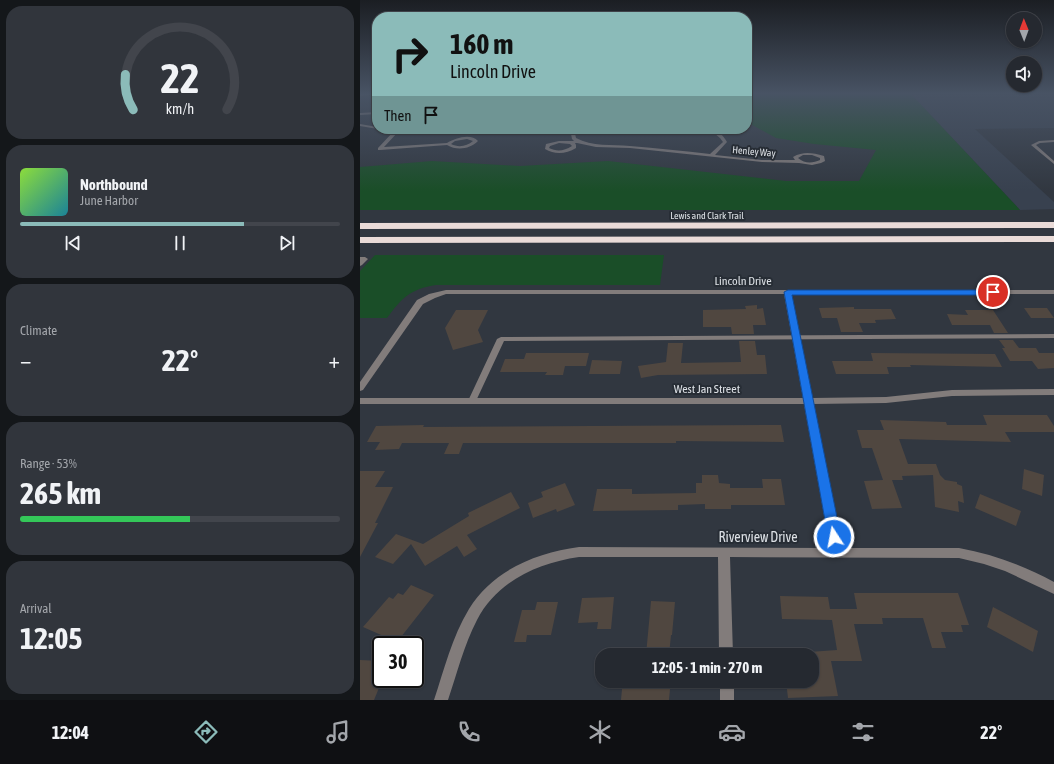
<!DOCTYPE html>
<meta charset="utf-8">
<style>
:root{--surface:#252930;--page:#31353c;--text:#f1f3f6;--muted:#a3a6ab;--line:#42454c;--accent:#8bbbb9}
body{margin:0;font-family:"Asap Condensed",sans-serif;background:var(--page);color:var(--text);height:100vh;display:flex;flex-direction:column;font-size:15px;white-space:nowrap}
*{box-sizing:border-box;margin:0}
p{font-size:13px;color:var(--muted)}
.icon{flex:none;width:22px;height:22px;fill:none;stroke:currentColor;stroke-width:2;stroke-linecap:round;stroke-linejoin:round}
.map{position:relative;flex:1;overflow:hidden}
.side{display:flex;flex-direction:column;gap:6px;padding:6px;background:#14171a;width:360px}
.side>*{flex:none}
.banner{position:absolute;left:12px;top:12px;width:380px;height:122px;border-radius:16px;box-shadow:0 1px 3px #0004,0 0 0 1px var(--line);background:#8bbbb9;color:#111;overflow:hidden}
.needle{width:26px;rotate:359deg}
.buttons{position:absolute;left:646px;top:12px;display:grid;gap:8px}
.buttons a{display:grid;place-items:center;width:36px;height:36px;border-radius:50%;background:var(--surface);box-shadow:0 1px 3px #0004,0 0 0 1px var(--line);font-size:20px}
.speed{position:absolute;left:12px;top:636px;display:flex;gap:8px;font-size:20px;font-weight:700;text-align:center}
.speed>*{display:grid;place-content:center;width:52px;height:52px;border-radius:50%;background:var(--surface);box-shadow:0 1px 3px #0004,0 0 0 1px var(--line);line-height:1}
.speed .limit{border:2px solid #111;border-radius:6px;background:#fff;color:#111}
.pin{position:absolute;display:grid;place-items:center;width:34px;height:34px;color:#fff;margin:-17px;border:2px solid #fff;border-radius:50%;box-shadow:0 1px 4px #0007}
.me{position:absolute;width:44px;margin:-22px;rotate:349deg;stroke-linejoin:round;filter:drop-shadow(0 0 3px #0008)}
.turn{display:flex;align-items:center;gap:14px;height:84px;padding:0 12px;font-size:18px}
.turn .icon{width:52px;height:52px;stroke-width:2.5}
.turn b{display:block;font-size:28px;line-height:34px}
.then{display:flex;align-items:center;height:38px;padding:0 12px;background:#0003;gap:8px;font-size:15px}
.big{font-size:30px;font-weight:700;line-height:1.1}
.side .tile{flex:1;display:flex;flex-direction:column;justify-content:center;gap:6px;min-width:0;padding:0 14px;border-radius:16px;background:var(--page)}
.side .dial{align-items:center;gap:0}
.dial svg{height:104px;overflow:visible;fill:none;stroke:var(--line);stroke-width:7;stroke-linecap:round;text-anchor:middle}
.dial text{fill:var(--text);stroke:none}
.song{display:flex;align-items:center;gap:12px}
.cover{width:48px;height:48px;border-radius:6px;background:linear-gradient(135deg,hsl(90 70% 55%),hsl(190 70% 35%))}
.played{height:4px;border-radius:2px;background:linear-gradient(90deg,var(--accent) 70%,var(--line) 70%)}
.keys{display:flex;justify-content:space-around;direction:ltr}
.heat{display:flex;justify-content:space-between;align-items:center;font-size:22px;direction:ltr}
.charge{height:6px;border-radius:3px;background:linear-gradient(90deg,#34c759 53%,var(--line) 0)}
.trip{position:absolute;left:235px;top:648px;width:224px;height:40px;border-radius:16px;background:var(--surface);box-shadow:0 1px 3px #0004,0 0 0 1px var(--line);font-weight:700;line-height:40px;text-align:center}
.tabs{display:flex;height:64px;justify-content:space-around;align-items:center;background:#0f1013;color:var(--muted)}
.tabs .icon{width:28px;height:28px}
.tabs .current{color:var(--accent)}
.tabs b{font-size:18px;color:var(--text)}
main{display:flex;flex:1;min-height:0}
.map>svg:first-child{display:block}
</style>
<main>
<section class="side">
<div class="tile dial"><svg viewBox="0 0 100 80">
<path d="M14 69A42 42 0 1 1 86 69"/>
<path d="M14 69A42 42 0 0 1 8 42" stroke="#8bbbb9"/>
<text x="50" y="56" font-size="32" font-weight="700">22</text>
<text x="50" y="72" font-size="11">km/h</text>
</svg></div>
<div class="tile">
<div class="song"><i class="cover"></i><div><b>Northbound</b><p>June Harbor</p></div></div>
<div class="played"></div>
<div class="keys"><svg class="icon" aria-label="previous" viewBox="0 0 24 24"><path d="M18 5L8 12l10 7zM5 5v14"/></svg><svg class="icon" aria-label="pause" viewBox="0 0 24 24"><path d="M8 5v14M16 5v14"/></svg><svg class="icon" aria-label="next" viewBox="0 0 24 24"><path d="M6 5l10 7-10 7zM19 5v14"/></svg></div>
</div>
<div class="tile"><p>Climate</p>
<div class="heat"><a>−</a><b class="big">22°</b><a>+</a></div>
</div>
<div class="tile"><p>Range · 53%</p><b class="big">265 km</b><div class="charge"></div></div>
<div class="tile"><p>Arrival</p><b class="big">12:05</b></div>
</section>
<div class="map">
<svg width="694" height="700" viewBox="0 0 694 700">
<rect width="100%" height="100%" fill="#313740"/>
<!-- built -->
<path fill="#38414f" d="M550,93H694V128L615,129L694,202V209L660,210Z"/>
<!-- green -->
<g fill="#1a4e28">
<path d="M387,93H550L660,210H0V167L72,161L160,166L248,161L426,181H499L516,150L454,144L416,138L387,122Z"/>
<path d="M15,255H304L300,285H76C50,289 42,298 27,318H0V271Z"/>
</g>
<!-- building -->
<g fill="#504740">
<path d="M397,305V309L403,308L406,325H393L394,334H372L371,327H343V310L386,309L385,306Z"/>
<path d="M494,307V309H531L536,319L515,320L516,323H499L503,332H481L477,318H462L459,308Z"/>
<path d="M664,308H687L694,318H671Z"/>
<path d="M96,310H128L118,330L123,342L93,350L85,328Z"/>
<path d="M605,310H633L648,333H634L630,325H592L587,314L608,315Z"/>
<path d="M639,340H653L659,348H676L679,353H694V368L678,369L672,361H650L642,348H645Z"/>
<path d="M379,341H395L397,355H405L407,374L298,375L281,378L278,366L306,362L308,343H323L321,363L381,362Z"/>
<path d="M166,353H229L226,366H205L203,375H185L187,372H140L145,359H164Z"/>
<path d="M511,353L635,354L642,367L550,365L551,367H527L529,374H476L472,361H513Z"/>
<path d="M232,360L262,361L260,374H229Z"/>
<path d="M623,415H687L694,426V432H645L651,442L539,439L548,464H576L580,475L585,480L597,482V484L602,486L604,503L598,501L599,512L575,507L573,475L542,476L543,480H532L542,508L512,509L504,481L523,480L512,448H502L497,430H524L520,420L586,422L587,425H627Z"/>
<path d="M64,425L63,427L421,425L424,442L316,441V443H103L99,454H84L89,443H42L39,449L15,450L20,442H7L16,426Z"/>
<path d="M664,469L684,475L682,496L662,489Z"/>
<path d="M0,471H25L15,487H33L15,523H18L0,557Z"/>
<path d="M342,475H358L359,483L370,484V488H403L402,479H421L425,505H371V509H345V504L318,505V510L233,511L237,489H272V494L336,493V483H342Z"/>
<path d="M205,483L215,505L197,512L196,509L173,518L168,503L183,497L181,492Z"/>
<path d="M151,492L160,508L107,535L117,549L104,557L97,546L65,566L51,544L33,564L15,557L36,534L63,544L109,516L108,513Z"/>
<path d="M620,494L661,511L656,526L615,508Z"/>
<path d="M51,585L74,595L37,642L3,627L29,597L33,599L38,593L43,595Z"/>
<path d="M494,593H598L609,625H601L603,632H581L586,648H572L563,618H522L523,624H494L502,661H471L478,696L428,698L426,681H452V655H449V652L477,650L472,620L422,619L420,596L468,597L470,609H497Z"/>
<path d="M254,597L251,629H237L238,622L218,623L222,598Z"/>
<path d="M291,601L315,602L312,635H311L309,655H286Z"/>
<path d="M177,602H198L191,635H167L166,642H154L162,610H175Z"/>
<path d="M633,607L678,631L673,652L627,627Z"/>
<path d="M0,660L21,661V683L14,700H0Z"/>
<path d="M262,689H310L309,700H261Z"/>
</g>
<g fill="none" stroke-linecap="round" stroke-linejoin="round">
<!-- service -->
<g fill="#827c7b" fill-rule="evenodd">
<path d="M0,257H5L8,259L2,265L0,266Z"/>
<path d="M694,334V338L144,341L115,403H109L108,401L137,339L141,337Z"/>
</g>
<!-- minor -->
<g fill="#827c7b" fill-rule="evenodd">
<path d="M17,93V94L0,96V94Z"/>
<path d="M17,112V114L0,115V113Z"/>
<path d="M0,124L17,127L18,129L0,126Z"/>
<path d="M24,129H42L53,131L108,129L106,130L53,133L38,132L24,147L87,143C95,138 111,133 118,141C110,149 97,151 87,145L20,150H18V148L34,131ZM107,139L113,141C107,146 99,148 91,144L95,141Z"/>
<path d="M210,129H214L216,138C232,147 252,144 270,146C297,148 324,151 350,154L363,142L360,138L349,129C357,129 363,135 367,142L355,155L402,160H435L433,157C444,151 452,153 464,156L465,161L461,163L452,165L439,163L402,162L270,148L236,147L217,143H215L216,145V148C206,154 195,155 185,149L186,144L199,141H214L212,139ZM199,143L210,144L212,146C204,151 197,152 189,148L190,146ZM443,155H452L460,158V160C453,163 445,164 438,158Z"/>
<path d="M694,140V142L680,143L676,145L694,161V164L671,145L679,141Z"/>
<path d="M86,290H694V294H431L452,398L526,397L592,390L694,389V395L592,396L526,403L453,404L482,548H599C633,554 664,566 694,582V594L645,571L624,564L599,558L370,557L373,655H359L358,557H219C178,563 137,581 117,620C104,645 97,673 88,700H74C84,670 92,637 109,609C133,570 176,553 219,547L470,548L444,404H0V398H443L424,294H86L75,298L63,304L3,390L0,391V382L57,300L69,294Z"/>
<rect x="360" y="681" width="14" height="19"/>
</g>
<!-- motorway -->
<g fill="#eadbd8" fill-rule="evenodd">
<path d="M694,222V228L0,229V223Z"/>
<path d="M694,236V242L0,243V237Z"/>
</g>
</g>
<!-- sky -->
<linearGradient id="sky" x2="0" y2="1"><stop stop-color="#1b1e23"/><stop offset="0.49" stop-color="#485364"/><stop offset="1" stop-color="#485364" stop-opacity="0"/></linearGradient>
<rect width="694" height="191" fill="url(#sky)"/>
<!-- route -->
<path fill="#1a73e8" stroke="#114b97" d="M428,290H633L637,292L633,295H432L481,537L479,541L474,542L470,541L468,537L424,292Z"/>
<g text-anchor="middle" stroke-width="4" stroke-linejoin="round" paint-order="stroke">
<!-- far-street labels -->
<g font-size="10" fill="#dce0e5" stroke="#272d35">
<text transform="translate(394 151) rotate(5)" y="4">Henley Way</text>
<text x="347" y="219">Lewis and Clark Trail</text>
</g>
<!-- street labels -->
<g font-size="12" fill="#dce0e5" stroke="#272d35">
<text x="383" y="285">Lincoln Drive</text>
<text x="347" y="393">West Jan Street</text>
</g>
<!-- near-street labels -->
<g font-size="14" fill="#dce0e5" stroke="#272d35">
<text x="398" y="542">Riverview Drive</text>
</g>
</g>
</svg>
<div class="buttons">
<a><svg class="needle" viewBox="-14 -14 28 28"><path d="M0-13l5 13h-10z" fill="#e53935"/><path d="M0 13l5-13h-10z" fill="#a3a6ab"/></svg></a>
<a><svg class="icon" aria-label="sound" viewBox="0 0 24 24"><path d="M4 9h4l5-4v14l-5-4H4zM17 9q2 3 0 6"/></svg></a>
</div>
<div class="speed"><div class="limit">30</div></div>
<div class="pin" style="left:633px;top:292px;background:#d93025"><svg class="icon" aria-label="arrive" viewBox="0 0 24 24"><path d="M6 21V4h12l-3 4 3 4H6"/></svg></div>
<svg class="me" style="left:474px;top:537px" viewBox="-20 -20 40 40"><circle r="17" fill="#1a73e8" stroke="#fff" stroke-width="3"/><path d="M0-11L8 9 0 5-8 9z" fill="#fff"/></svg>
<div class="trip">12:05 · 1 min · 270 m</div>
<div class="banner">
<div class="turn"><svg class="icon" aria-label="right" viewBox="0 0 24 24"><path d="M7 20v-9h11M14 6l5 5-5 5"/></svg><div><b>160 m</b>Lincoln Drive</div></div>
<div class="then">Then<svg class="icon" aria-label="arrive" viewBox="0 0 24 24"><path d="M6 21V4h12l-3 4 3 4H6"/></svg></div>
</div>
</div>
</main>
<nav class="tabs">
<b>12:04</b>
<svg class="icon current" aria-label="directions" viewBox="0 0 24 24"><path d="M12 3l9 9-9 9-9-9zM9 14v-3h6M13 9l2 2-2 2"/></svg>
<svg class="icon" aria-label="music" viewBox="0 0 24 24"><path d="M9 18V5l10-2v13"/><circle cx="6" cy="18" r="3"/><circle cx="16" cy="16" r="3"/></svg>
<svg class="icon" aria-label="phone" viewBox="0 0 24 24"><path d="M5 4h4l2 5-3 2q2 4 5 5l2-3 5 2v4C11 20 4 13 5 4z"/></svg>
<svg class="icon" aria-label="climate" viewBox="0 0 24 24"><path d="M12 3v18M4 7l16 10M4 17L20 7"/></svg>
<svg class="icon" aria-label="car" viewBox="0 0 24 24"><path d="M5 17H2v-5l4-1 3-4h7l3 4 3 1v5h-3M9 17h6M6 11h13"/><circle cx="7" cy="17" r="2"/><circle cx="17" cy="17" r="2"/></svg>
<svg class="icon" aria-label="filters" viewBox="0 0 24 24"><path d="M4 7h16M4 17h16"/><circle cx="9" cy="7" r="2"/><circle cx="15" cy="17" r="2"/></svg>
<b>22°</b>
</nav>
